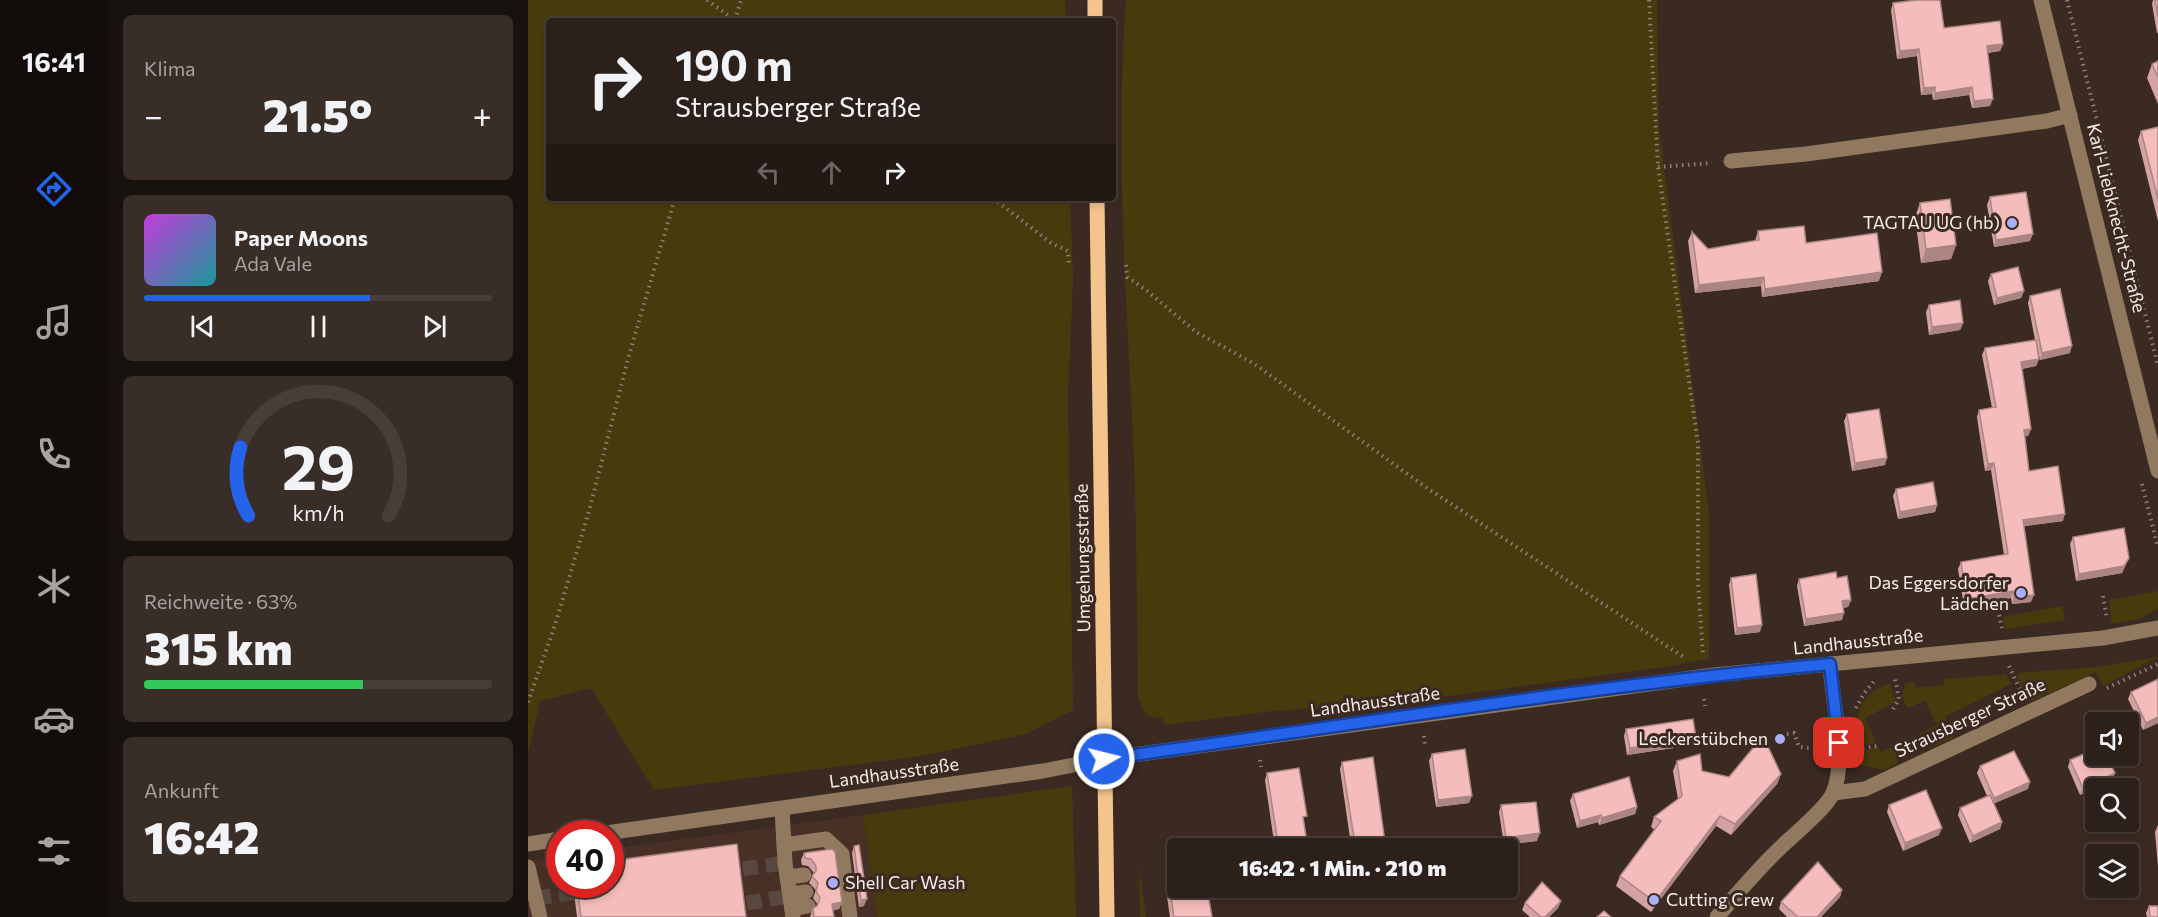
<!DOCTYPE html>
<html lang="de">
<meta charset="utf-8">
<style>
:root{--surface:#2c201a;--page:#382d27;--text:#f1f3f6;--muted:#a6a3a2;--line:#483e39;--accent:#2563eb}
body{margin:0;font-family:Commissioner,sans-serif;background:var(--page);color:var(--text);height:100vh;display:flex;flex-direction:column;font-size:22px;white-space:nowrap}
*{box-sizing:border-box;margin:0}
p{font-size:20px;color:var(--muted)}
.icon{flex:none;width:33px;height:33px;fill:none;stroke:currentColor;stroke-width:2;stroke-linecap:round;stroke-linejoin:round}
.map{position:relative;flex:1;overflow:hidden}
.panel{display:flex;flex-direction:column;gap:15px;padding:15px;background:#18120e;width:420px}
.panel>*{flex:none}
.top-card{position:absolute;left:18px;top:18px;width:570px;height:183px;border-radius:6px;box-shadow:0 3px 9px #0003,0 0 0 2px var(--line);background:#2c201a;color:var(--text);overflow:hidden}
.controls{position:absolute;left:1557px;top:712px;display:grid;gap:12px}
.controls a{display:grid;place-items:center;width:54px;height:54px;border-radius:6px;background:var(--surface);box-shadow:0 3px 9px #0003,0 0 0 2px var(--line);font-size:30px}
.speed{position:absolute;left:18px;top:820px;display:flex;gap:12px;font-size:30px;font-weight:700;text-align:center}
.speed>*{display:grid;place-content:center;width:78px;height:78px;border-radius:50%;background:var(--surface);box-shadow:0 3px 9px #0003,0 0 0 2px var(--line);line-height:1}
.speed .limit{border:9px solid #d22;background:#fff;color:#111}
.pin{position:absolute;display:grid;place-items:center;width:51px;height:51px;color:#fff;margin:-26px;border-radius:12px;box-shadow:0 3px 9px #0006}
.me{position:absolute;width:66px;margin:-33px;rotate:82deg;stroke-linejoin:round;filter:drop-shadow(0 0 4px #0008)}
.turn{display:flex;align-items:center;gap:21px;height:126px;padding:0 30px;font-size:27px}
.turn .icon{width:78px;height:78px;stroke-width:2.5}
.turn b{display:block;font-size:42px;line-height:51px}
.lanes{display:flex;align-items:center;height:57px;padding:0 30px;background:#0003;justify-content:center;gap:30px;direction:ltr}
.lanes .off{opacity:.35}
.big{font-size:45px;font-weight:800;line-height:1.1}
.panel .card{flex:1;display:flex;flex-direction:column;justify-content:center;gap:9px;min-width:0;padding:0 21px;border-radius:9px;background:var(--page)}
.panel .dial{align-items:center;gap:0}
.dial svg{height:156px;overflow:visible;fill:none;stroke:var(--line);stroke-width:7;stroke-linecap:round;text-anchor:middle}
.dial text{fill:var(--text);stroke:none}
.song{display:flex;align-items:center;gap:18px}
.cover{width:72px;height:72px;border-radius:9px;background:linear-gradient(135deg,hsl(290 70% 55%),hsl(180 70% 35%))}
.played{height:6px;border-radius:3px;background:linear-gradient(90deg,var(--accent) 65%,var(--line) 65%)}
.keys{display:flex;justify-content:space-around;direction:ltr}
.heat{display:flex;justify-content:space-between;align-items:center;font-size:33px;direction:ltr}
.charge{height:9px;border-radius:4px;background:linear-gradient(90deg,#34c759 63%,var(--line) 0)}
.trip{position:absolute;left:639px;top:838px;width:351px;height:60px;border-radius:6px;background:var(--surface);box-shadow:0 3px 9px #0003,0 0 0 2px var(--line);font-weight:800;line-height:60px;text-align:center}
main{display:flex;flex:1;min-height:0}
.tab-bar{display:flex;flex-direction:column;width:108px;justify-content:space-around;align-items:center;background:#120d0a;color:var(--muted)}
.tab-bar .icon{width:42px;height:42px}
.tab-bar .active{color:var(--accent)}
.tab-bar b{font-size:27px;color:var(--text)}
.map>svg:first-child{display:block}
</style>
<main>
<nav class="tab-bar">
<b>16:41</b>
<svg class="icon active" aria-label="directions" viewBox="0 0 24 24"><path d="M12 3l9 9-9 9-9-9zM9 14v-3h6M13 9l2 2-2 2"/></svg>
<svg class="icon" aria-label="music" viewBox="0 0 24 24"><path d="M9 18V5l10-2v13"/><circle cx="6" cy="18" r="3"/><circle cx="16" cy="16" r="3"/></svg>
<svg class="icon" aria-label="phone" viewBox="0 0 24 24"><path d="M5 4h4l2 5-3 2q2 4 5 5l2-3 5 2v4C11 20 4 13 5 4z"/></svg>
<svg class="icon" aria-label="climate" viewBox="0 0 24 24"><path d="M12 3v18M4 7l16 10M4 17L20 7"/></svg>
<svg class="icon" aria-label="car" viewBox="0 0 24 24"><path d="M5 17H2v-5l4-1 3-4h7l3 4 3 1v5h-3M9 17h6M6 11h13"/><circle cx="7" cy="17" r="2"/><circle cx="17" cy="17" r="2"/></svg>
<svg class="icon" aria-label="filters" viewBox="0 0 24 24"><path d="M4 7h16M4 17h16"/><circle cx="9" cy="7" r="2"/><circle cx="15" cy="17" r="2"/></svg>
</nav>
<section class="panel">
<div class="card"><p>Klima</p>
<div class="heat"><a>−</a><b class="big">21.5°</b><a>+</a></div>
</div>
<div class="card">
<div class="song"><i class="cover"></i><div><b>Paper Moons</b><p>Ada Vale</p></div></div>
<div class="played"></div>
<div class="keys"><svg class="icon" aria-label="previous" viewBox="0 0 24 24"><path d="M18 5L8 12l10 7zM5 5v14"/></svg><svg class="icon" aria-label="pause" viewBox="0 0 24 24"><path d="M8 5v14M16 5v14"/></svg><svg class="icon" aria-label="next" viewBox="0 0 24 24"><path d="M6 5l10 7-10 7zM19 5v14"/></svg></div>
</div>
<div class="card dial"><svg viewBox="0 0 100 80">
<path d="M14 69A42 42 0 1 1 86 69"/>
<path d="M14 69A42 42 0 0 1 10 34" stroke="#2563eb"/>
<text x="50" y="56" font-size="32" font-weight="700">29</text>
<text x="50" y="72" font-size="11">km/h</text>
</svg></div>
<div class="card"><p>Reichweite · 63%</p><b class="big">315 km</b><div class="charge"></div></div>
<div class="card"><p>Ankunft</p><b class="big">16:42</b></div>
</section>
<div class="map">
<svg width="1630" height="917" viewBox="0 0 1630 917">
<rect width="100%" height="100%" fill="#3b2a22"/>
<!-- built -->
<path fill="#483026" d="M335,815L349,917H0V861L31,856L32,885H82L83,849Z"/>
<!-- green -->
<g fill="#473b0e">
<path d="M0,0H537L538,21H21V198H542L545,279L540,396L545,710L498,734L393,756L126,790L63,688L12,701L0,754Z"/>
<path d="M598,0H1129L1131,129L1181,512V659L1136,667L876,702L744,711L636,725L635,719L618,715L610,699C609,611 609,523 605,436C598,291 587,145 598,0Z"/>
<path d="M1630,591V608L1614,618L1584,624L1581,600Z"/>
<path d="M1534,606L1537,620L1477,629L1475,617Z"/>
<path d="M1630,657L1575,686L1568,672L1504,701L1491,683L1490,673L1568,667Z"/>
<path d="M1478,674L1483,684L1417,717L1426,738L1408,746L1391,734L1409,725L1397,701L1379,708L1374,695L1377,683L1387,682L1388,688L1416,685V679Z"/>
<path d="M1362,684L1368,702L1337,718L1348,743L1332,746C1332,737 1329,726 1330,717C1332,701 1347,686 1362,684Z"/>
<path d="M1370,744V763L1356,770L1334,765L1331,751L1350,747L1353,752Z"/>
<path d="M544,786L548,917H349L335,815Z"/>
<path d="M611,866L618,917H612Z"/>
</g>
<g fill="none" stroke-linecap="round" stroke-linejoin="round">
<!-- minor-tunnel -->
<g stroke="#57473f" stroke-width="15" stroke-dasharray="15 8" stroke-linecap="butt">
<path d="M192,872L257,863"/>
<path d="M8,898L67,890"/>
<path d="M196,907L262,896"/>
</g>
<!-- path -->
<g stroke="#8e7f78" stroke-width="4" stroke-dasharray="1.5 4.5" stroke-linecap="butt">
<path d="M179,0L208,21"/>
<path d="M1121,0L1130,167L1170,443V582L1175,656"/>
<path d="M1539,0L1630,366"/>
<path d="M207,20L213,0"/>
<path d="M1130,167L1184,163"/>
<path d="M465,198L523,243L540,251L541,267"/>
<path d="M598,265L599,277L618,290L668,332L725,363L899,488L1157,658"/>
<path d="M1614,484L1630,548"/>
<path d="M1575,596L1579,619"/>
<path d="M1471,615L1474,629"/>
<path d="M1481,666L1494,694"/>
<path d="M1579,688L1630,664"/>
<path d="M1176,699L1177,706"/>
<path d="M0,702L27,625L61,511L100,359L147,198"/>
<path d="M1328,708L1335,695L1347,680"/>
<path d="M1365,709L1371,699L1367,679"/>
<path d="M1259,734L1266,733L1271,747L1290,749"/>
<path d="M896,736L897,745"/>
<path d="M1329,749L1349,746"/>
<path d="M732,760L733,767"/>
</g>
<!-- minor -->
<g stroke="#91795f" stroke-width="15">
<path d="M1513,0L1630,471"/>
<path d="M1203,161L1278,154L1519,121L1542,115"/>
<path d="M1305,793L1337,789L1561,684"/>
<path d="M254,809L257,863L265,917"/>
<path d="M71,834L515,771L576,759L1186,675L1575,638L1630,628"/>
<path d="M0,844L32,839"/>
<path d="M256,845L298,839L314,854L322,917"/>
<path d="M0,867L12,917"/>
<path d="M259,877L276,875"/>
<path d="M262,894L278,892"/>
<path d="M264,909L280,906"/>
<path d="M1189,917C1209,894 1229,870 1251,849C1265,835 1298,809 1305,793C1319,762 1304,698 1302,664"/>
</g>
<!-- major -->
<g stroke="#f5c38c" stroke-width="15">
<path d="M567,0V21"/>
<path d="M569,198L579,917"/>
</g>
</g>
<!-- wall -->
<g fill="#d2a3a2">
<path d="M1625,0H1630V33H1629L1624,4Z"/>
<path d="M1365,3L1416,28L1475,44L1472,51L1460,53L1462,106L1444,108L1441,95L1405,100L1404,94L1393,95L1389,56L1369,59L1363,10Z"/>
<path d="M1630,61V104L1619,78L1624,64Z"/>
<path d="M1630,127V221L1610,140L1613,131Z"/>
<path d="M1462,197L1502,241L1466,247L1459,205Z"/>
<path d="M1392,203L1428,245L1423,259L1393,263L1387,217Z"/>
<path d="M1230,231L1278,243L1351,281L1234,297L1233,286L1167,293L1160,241L1164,232L1180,249L1227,241Z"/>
<path d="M1463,274L1496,291L1493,298L1466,305L1460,281Z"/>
<path d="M1502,296L1542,353L1512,360L1508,342L1511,359L1508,366L1494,369L1503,429L1500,436H1497L1501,471L1535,521L1496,526L1503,602L1484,604L1483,598L1436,606L1430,569L1433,562L1476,555L1463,470L1457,471L1449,417L1451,410L1464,408L1454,355L1457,348L1507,340L1500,303Z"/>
<path d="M1401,305L1435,323L1432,330L1401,335L1398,312Z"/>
<path d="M1319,414L1357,465L1324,471L1316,421Z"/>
<path d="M1368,489L1409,505L1407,512L1370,519L1365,496Z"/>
<path d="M1545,537L1601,558L1594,573L1548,581L1542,544Z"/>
<path d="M1203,578L1232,632L1207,635L1201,585Z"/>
<path d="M1309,578L1323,600L1320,607L1315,608L1314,620L1276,626L1269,586L1271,579Z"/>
<path d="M1603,692L1630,723L1615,730L1600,699Z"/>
<path d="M1098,729L1165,745L1099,755L1096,736Z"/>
<path d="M904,754L941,803L908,807L901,761Z"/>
<path d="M1542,760L1587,773L1584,780L1552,795L1540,767Z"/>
<path d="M1149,761L1174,771L1201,777L1253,774L1249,784L1203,835L1188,826L1123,912L1088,886L1092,876L1127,830L1123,827L1126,817L1150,799L1145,771Z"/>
<path d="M814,762L858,849H820L821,845H823L812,769Z"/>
<path d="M1452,766L1500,789L1466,803L1474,822L1472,829L1442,843L1430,815L1432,808L1459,796L1449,773Z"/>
<path d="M739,773L776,822L780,849H747L737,780Z"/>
<path d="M1045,794L1109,807L1107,814L1071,825L1070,822L1049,828L1042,801Z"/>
<path d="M973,805L1009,841L976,845L971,812Z"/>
<path d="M1361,805L1411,835L1375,851L1359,812Z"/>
<path d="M1630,825V866L1627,832Z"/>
<path d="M326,846L336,906L331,907L324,853Z"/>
<path d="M304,849L314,902L311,909L305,910L306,917H282L285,908L290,905L285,898L288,890L281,883L286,873L280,866L274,865L273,860L276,853Z"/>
<path d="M641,883L684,917H642L638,890Z"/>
<path d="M45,885H82L218,917H49Z"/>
<path d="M1314,890L1312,897L1293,917H1259L1251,909L1253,902Z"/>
<path d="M1033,901L1030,908L1021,917H1002L994,910L997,903Z"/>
<path d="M1621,906L1630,917H1619L1618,913Z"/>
</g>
<!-- shaded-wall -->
<g fill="#ab8484">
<path d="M1475,44L1472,51L1456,53L1459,46Z"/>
<path d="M1391,49L1389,56L1369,59L1372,51Z"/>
<path d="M1407,87L1404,94L1393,95L1396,88Z"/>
<path d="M1444,87L1441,95L1405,100L1407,93Z"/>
<path d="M1465,99L1462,106L1444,108L1446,101Z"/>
<path d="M1505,234L1502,241L1466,247L1468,240Z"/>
<path d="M1428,245L1423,259L1393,263L1398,249Z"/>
<path d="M1354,272L1351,281L1234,297L1237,289Z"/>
<path d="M1236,277L1233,286L1167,293L1171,285Z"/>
<path d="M1496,291L1493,298L1466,305L1469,298Z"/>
<path d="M1435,323L1432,330L1401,335L1404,327Z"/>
<path d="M1544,346L1542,353L1512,360L1514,353Z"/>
<path d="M1511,359L1508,366L1490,369L1493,362Z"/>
<path d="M1503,429L1500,436L1493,437L1496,430Z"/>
<path d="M1359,458L1357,465L1324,471L1327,463Z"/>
<path d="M1466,463L1463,470L1457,471L1460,464Z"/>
<path d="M1409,505L1407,512L1370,519L1372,512Z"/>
<path d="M1537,514L1535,521L1492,527L1495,520Z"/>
<path d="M1601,558L1594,573L1548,581L1551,574Z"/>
<path d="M1485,591L1483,598L1436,606L1439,599Z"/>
<path d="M1506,595L1503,602L1484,604L1486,597Z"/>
<path d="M1323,600L1320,607L1311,608L1314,601Z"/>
<path d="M1316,613L1314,620L1276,626L1278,619Z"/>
<path d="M1234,625L1232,632L1207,635L1209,628Z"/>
<path d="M1630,717V723L1615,730L1618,723Z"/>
<path d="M1168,738L1165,745L1099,755L1102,748Z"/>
<path d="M1587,773L1584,780L1552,795L1555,788Z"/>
<path d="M1253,774L1249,784L1203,835L1207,824Z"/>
<path d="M1502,782L1500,789L1463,805L1466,798Z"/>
<path d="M944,796L941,803L908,807L910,800Z"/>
<path d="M1109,807L1107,814L1071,825L1074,818Z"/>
<path d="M1073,815L1070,822L1049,828L1052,821Z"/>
<path d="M1192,816L1188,826L1123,912L1127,902Z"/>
<path d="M1474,822L1472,829L1442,843L1445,836Z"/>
<path d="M1414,828L1411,835L1375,851L1377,843Z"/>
<path d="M1012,833L1009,841L976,845L978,838Z"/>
<path d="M749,888H783L747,894Z"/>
<path d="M1314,890L1312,897L1293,917H1289Z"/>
<path d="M339,899L336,906L331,907L333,900Z"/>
<path d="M1033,901L1030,908L1021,917H1017Z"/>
<path d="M314,902L311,909L301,911L304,904Z"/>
</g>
<!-- building -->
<g fill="#f4bdbc" stroke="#ab8484" stroke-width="1.5">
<path d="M1389,0H1412L1416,28L1472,21L1475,44L1459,46L1465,99L1446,101L1444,87L1407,93V87L1396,88L1391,49L1372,51L1365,3Z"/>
<path d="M1627,0H1630V17Z"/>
<path d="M1630,61V77L1624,64Z"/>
<path d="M1630,127V199L1613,131Z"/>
<path d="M1498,192L1505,234L1468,240L1462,197Z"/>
<path d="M1422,199L1428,245L1398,249L1392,203Z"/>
<path d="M1276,226L1278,243L1349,233L1354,272L1237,289L1236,277L1171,285L1164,232L1180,249L1231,240L1230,231Z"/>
<path d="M1490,267L1496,291L1469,298L1463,274Z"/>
<path d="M1532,289L1544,346L1514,353L1502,296Z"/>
<path d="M1432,300L1435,323L1404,327L1401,305Z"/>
<path d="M1508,340L1511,359L1493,362L1503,429L1496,430L1501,471L1530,466L1537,514L1495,520L1506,595L1486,597L1485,591L1439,599L1433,562L1480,554L1466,463L1460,464L1451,410L1468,407L1457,348Z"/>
<path d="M1351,409L1359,458L1327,463L1319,414Z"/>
<path d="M1405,482L1409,505L1372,512L1368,489Z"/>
<path d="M1596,528L1601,558L1596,566L1551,574L1545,537Z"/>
<path d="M1308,572L1309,578L1319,576L1323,600L1314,601L1316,613L1278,619L1271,579Z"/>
<path d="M1228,574L1234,625L1209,628L1203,578Z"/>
<path d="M1630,679V717L1618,723L1603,692Z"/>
<path d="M1165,719L1168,738L1102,748L1098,729Z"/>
<path d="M1235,736L1253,774L1207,824L1192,816L1127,902L1092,876L1133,821L1126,817L1154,796L1149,761L1172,754L1174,771L1201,777Z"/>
<path d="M937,749L944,796L910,800L904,754Z"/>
<path d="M1568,749V756H1579L1587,773L1555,788L1542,760Z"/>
<path d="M1486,751L1502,782L1466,798L1452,766Z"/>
<path d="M845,757L858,849H822L821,845L827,844L814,762Z"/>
<path d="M771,768L779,816L775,817L780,849H751L739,773Z"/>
<path d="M1101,777L1109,807L1074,818L1073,815L1052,821L1045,794Z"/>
<path d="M1398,790L1414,828L1377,843L1361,805Z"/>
<path d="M1462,795L1474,822L1445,836L1432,808Z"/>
<path d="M1008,802L1012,833L978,838L973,805Z"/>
<path d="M209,844L218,917H53L49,885H82V861Z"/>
<path d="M331,845L339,899L333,900L326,846Z"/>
<path d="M304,849L307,852L314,902L304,904L306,917H286L285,908L289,906L292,898L288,891L290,883L284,876L288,871V866L283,859L277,858L276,853Z"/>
<path d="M1290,862L1314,890L1289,917H1270L1253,902Z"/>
<path d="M650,881V888H679L684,917H646L641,883Z"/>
<path d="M1014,882L1033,901L1017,917H1013L997,903Z"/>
<path d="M1621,906H1630V917H1622Z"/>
<path d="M1076,911L1083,917H1069Z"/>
</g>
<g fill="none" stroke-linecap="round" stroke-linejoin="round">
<!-- route casing -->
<g stroke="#184099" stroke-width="15">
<path id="route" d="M576,759C818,726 1059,686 1302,664L1311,743"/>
</g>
<!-- route -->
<use href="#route" stroke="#2563eb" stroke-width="10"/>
</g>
<!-- markers -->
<g fill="#aaaffb" stroke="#3b2a22" stroke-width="2">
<circle cx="1484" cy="223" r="6"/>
<circle cx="1493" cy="593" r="6"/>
<circle cx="1252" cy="739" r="6"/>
<circle cx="305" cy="883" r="6"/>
<circle cx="1126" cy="900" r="6"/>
</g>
<g text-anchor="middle" stroke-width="6" stroke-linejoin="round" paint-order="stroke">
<!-- street labels -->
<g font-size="18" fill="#f7ebe6" stroke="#3b2a22">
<text transform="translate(1588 218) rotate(76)" y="6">Karl-Liebknecht-Straße</text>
<text transform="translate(555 558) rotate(-91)" y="6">Umgehungsstraße</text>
<text transform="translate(1330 642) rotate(-6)" y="6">Landhausstraße</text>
<text transform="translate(847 702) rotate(-8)" y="6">Landhausstraße</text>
<text transform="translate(1442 718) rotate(-25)" y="6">Strausberger Straße</text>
<text transform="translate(366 773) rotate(-8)" y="6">Landhausstraße</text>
</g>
<!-- poi labels -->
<g font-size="18" fill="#f7ebe6" stroke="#3b2a22" text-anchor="end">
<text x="1472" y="229">TAGTAU UG (hb)</text>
<text x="1481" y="589">Das Eggersdorfer<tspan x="1481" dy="21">Lädchen</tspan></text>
<text x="1240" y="745">Leckerstübchen</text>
<text x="317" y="889" text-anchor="start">Shell Car Wash</text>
<text x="1138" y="906" text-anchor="start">Cutting Crew</text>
</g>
</g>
</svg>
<div class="controls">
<a><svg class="icon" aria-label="sound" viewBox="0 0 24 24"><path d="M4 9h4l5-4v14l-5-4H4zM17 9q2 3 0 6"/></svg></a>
<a><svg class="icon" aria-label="search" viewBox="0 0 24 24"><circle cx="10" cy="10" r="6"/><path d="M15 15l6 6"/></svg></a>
<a><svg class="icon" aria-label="layers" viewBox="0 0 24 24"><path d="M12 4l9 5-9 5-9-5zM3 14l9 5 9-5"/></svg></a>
</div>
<div class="speed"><div class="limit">40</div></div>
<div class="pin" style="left:1311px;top:743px;background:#d93025"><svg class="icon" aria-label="arrive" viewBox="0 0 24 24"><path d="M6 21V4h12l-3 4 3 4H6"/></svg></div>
<svg class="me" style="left:576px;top:759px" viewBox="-20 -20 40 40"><circle r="17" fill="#2563eb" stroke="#fff" stroke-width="3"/><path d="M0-11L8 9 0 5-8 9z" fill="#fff"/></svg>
<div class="trip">16:42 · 1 Min. · 210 m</div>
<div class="top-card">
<div class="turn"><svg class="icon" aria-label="right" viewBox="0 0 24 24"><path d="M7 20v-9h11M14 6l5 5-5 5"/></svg><div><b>190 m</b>Strausberger Straße</div></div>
<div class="lanes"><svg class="icon off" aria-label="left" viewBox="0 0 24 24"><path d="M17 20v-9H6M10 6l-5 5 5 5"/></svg><svg class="icon off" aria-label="ahead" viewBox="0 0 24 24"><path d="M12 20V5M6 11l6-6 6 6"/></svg><svg class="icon" aria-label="right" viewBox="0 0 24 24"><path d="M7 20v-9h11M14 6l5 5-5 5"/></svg></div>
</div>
</div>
</main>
